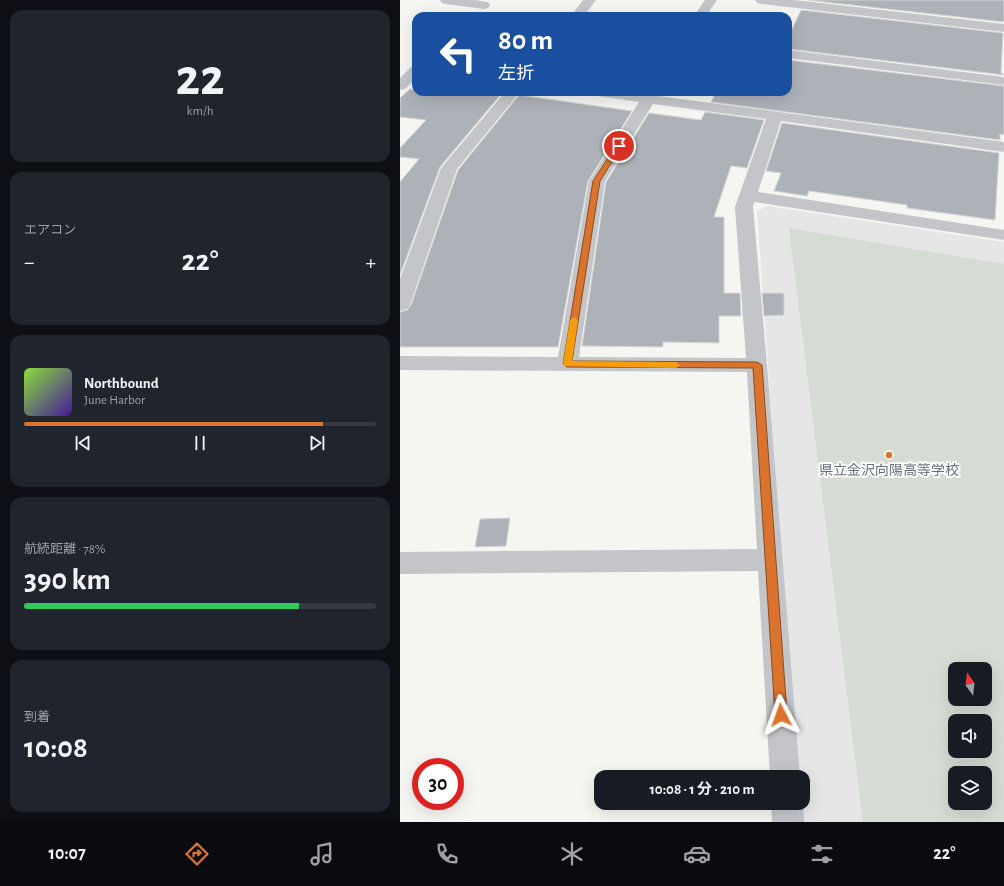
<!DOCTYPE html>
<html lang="ja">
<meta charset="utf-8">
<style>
:root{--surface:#171b24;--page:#20242c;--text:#f1f3f6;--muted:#9ea1a6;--line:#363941;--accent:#da732d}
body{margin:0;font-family:"Alegreya Sans","Noto Sans JP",sans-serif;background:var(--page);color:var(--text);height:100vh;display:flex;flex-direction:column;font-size:15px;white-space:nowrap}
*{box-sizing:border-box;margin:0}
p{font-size:13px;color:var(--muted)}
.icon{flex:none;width:22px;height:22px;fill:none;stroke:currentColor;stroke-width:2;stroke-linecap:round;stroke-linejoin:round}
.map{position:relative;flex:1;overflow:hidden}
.drawer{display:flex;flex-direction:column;gap:10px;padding:10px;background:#0d0f14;width:400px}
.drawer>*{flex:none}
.guide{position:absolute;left:12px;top:12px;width:380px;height:84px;border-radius:12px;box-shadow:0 4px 16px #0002;background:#1a4fa0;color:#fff;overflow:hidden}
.needle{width:26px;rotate:345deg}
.buttons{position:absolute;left:548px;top:662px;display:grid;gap:8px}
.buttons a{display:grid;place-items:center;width:44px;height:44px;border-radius:8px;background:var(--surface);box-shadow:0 4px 16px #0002;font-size:20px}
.speed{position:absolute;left:12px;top:758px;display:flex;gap:8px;font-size:20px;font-weight:700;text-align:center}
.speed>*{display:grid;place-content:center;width:52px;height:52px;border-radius:50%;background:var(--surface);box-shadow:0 4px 16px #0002;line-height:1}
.speed .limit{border:6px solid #d22;background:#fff;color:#111}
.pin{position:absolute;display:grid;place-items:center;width:34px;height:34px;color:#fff;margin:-17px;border:2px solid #fff;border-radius:50%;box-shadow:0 1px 4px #0007}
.me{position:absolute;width:44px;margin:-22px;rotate:356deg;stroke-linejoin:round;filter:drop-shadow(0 0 3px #0008)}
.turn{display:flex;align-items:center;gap:14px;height:84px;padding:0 20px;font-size:18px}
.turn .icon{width:52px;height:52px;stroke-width:2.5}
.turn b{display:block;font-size:28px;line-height:34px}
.big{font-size:30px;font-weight:700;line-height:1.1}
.drawer .tile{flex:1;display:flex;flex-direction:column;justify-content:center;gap:6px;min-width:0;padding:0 14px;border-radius:12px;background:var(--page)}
.drawer .dial{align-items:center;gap:0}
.dial b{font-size:52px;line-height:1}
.song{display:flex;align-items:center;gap:12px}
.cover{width:48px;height:48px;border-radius:6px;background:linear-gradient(135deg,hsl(90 70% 55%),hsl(260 70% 35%))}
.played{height:4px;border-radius:2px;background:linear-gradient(90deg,var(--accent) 85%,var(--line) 85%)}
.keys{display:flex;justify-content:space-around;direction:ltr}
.heat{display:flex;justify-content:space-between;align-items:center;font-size:22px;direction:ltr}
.charge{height:6px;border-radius:3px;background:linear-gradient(90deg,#34c759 78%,var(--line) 0)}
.trip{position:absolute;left:194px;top:770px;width:216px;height:40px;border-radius:12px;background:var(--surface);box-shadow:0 4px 16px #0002;font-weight:700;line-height:40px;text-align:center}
.tab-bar{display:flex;height:64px;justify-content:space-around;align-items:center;background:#090b0e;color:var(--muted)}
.tab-bar .icon{width:28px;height:28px}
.tab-bar .active{color:var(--accent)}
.tab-bar b{font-size:18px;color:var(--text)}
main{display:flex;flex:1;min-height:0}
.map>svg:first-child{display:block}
</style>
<main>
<section class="drawer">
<div class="tile dial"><b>22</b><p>km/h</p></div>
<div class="tile"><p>エアコン</p>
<div class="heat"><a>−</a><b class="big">22°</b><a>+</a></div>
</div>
<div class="tile">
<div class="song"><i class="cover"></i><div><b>Northbound</b><p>June Harbor</p></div></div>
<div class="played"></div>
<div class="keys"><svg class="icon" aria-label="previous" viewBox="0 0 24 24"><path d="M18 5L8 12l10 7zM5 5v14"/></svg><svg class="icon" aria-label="pause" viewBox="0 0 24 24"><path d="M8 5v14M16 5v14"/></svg><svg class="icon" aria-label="next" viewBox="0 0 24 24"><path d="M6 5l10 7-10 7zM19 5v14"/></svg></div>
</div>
<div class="tile"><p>航続距離 · 78%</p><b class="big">390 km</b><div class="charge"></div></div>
<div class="tile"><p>到着</p><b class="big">10:08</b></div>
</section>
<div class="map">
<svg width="604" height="822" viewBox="0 0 604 822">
<rect width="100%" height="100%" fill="#f5f5f2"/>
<!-- built -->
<path fill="#e5e6e5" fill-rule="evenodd" d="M367,206L604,242V822H400L403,803V777H397L357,211ZM555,669H585V699H555ZM555,721H585V751H555ZM555,773H585V803H555Z"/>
<!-- green -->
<path fill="#d5dcd3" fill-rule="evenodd" d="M389,228L604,264V822H463ZM555,669H585V699H555ZM555,721H585V751H555ZM555,773H585V803H555Z"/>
<!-- building -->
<g fill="#adb2b8" stroke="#d6d6d4">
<path d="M407,0H604V22Z"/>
<path d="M401,10L603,33L601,73L604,74V75L388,49V38Z"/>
<path d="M388,60L604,86V135L600,134V140L311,102L316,92H388Z"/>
<path d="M10,89L16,90V92L102,93L40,167L0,275V182L19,159L0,157V148L26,120L0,117V98Z"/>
<path d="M119,95L232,111L188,181L158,347H0V312L7,310L11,305L58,170Z"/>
<path d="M305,112L364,120L347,168L331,166L314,217H324V293H340L341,316H319V343L263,342V347L182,346L206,182L249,113L301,120Z"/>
<path d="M382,123L599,153L595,220L507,208V205L409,191L407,196L374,191L381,173L366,171Z"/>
<path d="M362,293H384V315L364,316Z"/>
<path d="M110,518L106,546L75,547L80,519Z"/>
</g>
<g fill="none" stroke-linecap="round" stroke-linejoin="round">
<!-- street -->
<g fill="#c3c5c9" fill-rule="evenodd">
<path d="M40,0H75L88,2L90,5L88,8L84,9L46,4L42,3Z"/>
<path d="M183,0H196L184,16H171Z"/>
<path d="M305,0H317L306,16H294Z"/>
<path d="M355,0H394L604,24V32L361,4L357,3Z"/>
<path d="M388,50L604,77V85L388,58Z"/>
<path d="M16,66V78L5,89L0,90V78L11,67Z"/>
<path d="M105,92H120L57,169L10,305L7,309L0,311V279L41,168Z"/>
<path d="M191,92H231L244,94L246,92H260L258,96L604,142V152L381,121L358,192L604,230V240L354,202L353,207L367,365L400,777H370L358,571L0,574V552L357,549L347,372L0,370V356L158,357L189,181L239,102L198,96L193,95ZM253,104L366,119L335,207L346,358L179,357L205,181Z"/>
<path d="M371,803H403L404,822H372Z"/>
</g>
</g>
<!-- route -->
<path fill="#da732d" stroke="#8e4b1d" d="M217,144L222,146L200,181L172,361L357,362L362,365L387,715L385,719L381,721L376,719L375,715L353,368L167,367L163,364L193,181Z"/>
<!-- slow -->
<path fill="#f59e0b" d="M174,317L178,320L172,361L276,362L280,365L276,368L164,366L163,364L170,320Z"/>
<!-- markers -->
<circle fill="#da732d" stroke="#fff" stroke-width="1.5" cx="489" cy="455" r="4"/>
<g text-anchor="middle" stroke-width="4" stroke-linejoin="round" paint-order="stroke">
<!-- poi labels -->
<g font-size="14" fill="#667081" stroke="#fff">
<text x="489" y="475">県立金沢向陽高等学校</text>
</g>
</g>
</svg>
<div class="buttons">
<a><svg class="needle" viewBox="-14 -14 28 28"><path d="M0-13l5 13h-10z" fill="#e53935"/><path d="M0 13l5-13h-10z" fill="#9ea1a6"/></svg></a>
<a><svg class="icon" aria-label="sound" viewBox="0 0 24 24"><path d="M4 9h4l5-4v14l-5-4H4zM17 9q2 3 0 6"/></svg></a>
<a><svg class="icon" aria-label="layers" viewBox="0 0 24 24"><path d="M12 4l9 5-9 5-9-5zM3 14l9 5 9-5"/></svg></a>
</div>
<div class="speed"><div class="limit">30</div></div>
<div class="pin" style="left:219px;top:146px;background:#d93025"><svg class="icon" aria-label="arrive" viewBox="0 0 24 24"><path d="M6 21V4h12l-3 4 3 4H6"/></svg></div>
<svg class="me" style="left:381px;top:715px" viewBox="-20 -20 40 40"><path d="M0-17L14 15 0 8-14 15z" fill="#da732d" stroke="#fff" stroke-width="4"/></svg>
<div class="trip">10:08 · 1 分 · 210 m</div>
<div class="guide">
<div class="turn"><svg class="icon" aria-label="left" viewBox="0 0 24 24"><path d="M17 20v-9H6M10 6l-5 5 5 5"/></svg><div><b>80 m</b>左折</div></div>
</div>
</div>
</main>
<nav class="tab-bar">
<b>10:07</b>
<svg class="icon active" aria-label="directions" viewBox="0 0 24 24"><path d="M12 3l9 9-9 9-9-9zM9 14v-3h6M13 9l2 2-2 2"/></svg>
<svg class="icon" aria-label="music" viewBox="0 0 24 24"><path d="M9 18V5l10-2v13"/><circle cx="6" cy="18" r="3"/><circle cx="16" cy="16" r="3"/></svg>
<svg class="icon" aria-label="phone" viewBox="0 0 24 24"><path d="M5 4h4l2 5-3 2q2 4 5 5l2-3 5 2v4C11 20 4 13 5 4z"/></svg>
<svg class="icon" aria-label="climate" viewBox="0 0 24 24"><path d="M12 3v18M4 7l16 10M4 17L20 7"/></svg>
<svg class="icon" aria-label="car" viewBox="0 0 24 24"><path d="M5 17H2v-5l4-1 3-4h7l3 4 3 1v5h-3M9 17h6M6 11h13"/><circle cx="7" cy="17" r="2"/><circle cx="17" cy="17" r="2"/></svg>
<svg class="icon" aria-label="filters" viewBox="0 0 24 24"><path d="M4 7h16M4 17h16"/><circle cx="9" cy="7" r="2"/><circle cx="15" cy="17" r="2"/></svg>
<b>22°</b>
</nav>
